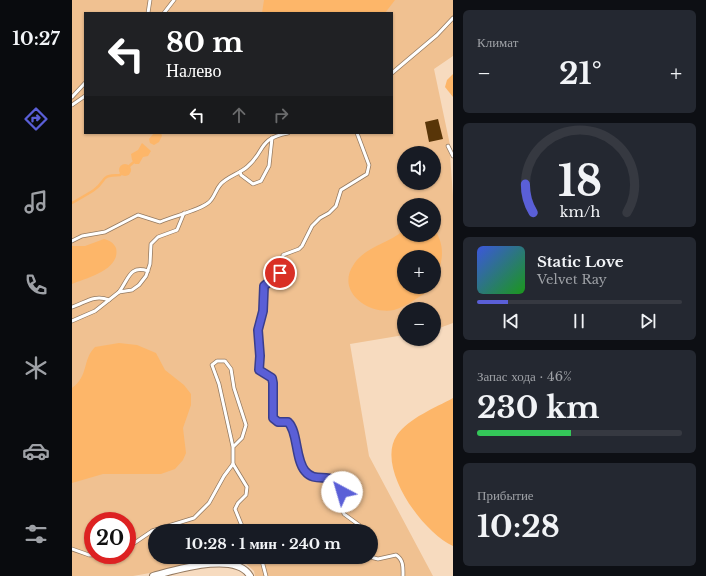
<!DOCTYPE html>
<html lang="ru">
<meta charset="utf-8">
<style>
:root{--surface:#171b24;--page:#242831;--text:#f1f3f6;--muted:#9ea1a6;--line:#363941;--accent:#5a5fd7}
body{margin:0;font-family:"Libre Baskerville",serif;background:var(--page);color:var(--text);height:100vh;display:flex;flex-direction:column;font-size:15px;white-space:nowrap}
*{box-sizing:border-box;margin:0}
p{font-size:13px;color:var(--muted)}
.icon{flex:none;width:22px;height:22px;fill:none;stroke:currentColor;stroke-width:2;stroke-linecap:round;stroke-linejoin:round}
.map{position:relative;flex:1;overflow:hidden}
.sheet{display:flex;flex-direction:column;gap:10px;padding:10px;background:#0d0f14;width:253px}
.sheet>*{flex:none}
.banner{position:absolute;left:12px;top:12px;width:309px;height:122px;border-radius:0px;box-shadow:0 1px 3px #0004;background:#202124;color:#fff;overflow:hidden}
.tools{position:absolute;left:325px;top:146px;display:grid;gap:8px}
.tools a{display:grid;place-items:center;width:44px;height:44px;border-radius:50%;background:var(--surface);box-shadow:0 1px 3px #0004;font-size:20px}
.speed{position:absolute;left:12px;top:512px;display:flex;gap:8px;font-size:20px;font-weight:700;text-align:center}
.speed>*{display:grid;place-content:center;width:52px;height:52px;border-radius:50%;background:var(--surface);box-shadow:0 1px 3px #0004;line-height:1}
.speed .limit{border:6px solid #d22;background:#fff;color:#111}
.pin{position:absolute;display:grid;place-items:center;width:34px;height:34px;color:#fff;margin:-17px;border:2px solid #fff;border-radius:50%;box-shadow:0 1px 4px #0007}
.me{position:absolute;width:44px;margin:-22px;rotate:321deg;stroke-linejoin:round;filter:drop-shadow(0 0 3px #0008)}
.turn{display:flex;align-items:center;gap:14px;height:84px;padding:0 16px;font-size:18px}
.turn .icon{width:52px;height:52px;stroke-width:2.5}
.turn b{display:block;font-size:28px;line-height:34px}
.lanes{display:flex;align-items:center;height:38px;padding:0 16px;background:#0003;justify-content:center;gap:20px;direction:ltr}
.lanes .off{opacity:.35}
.big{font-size:30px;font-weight:800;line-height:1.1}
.sheet .card{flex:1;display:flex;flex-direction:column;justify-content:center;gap:6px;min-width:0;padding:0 14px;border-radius:6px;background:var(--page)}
.sheet .dial{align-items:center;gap:0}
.dial svg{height:104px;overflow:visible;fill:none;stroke:var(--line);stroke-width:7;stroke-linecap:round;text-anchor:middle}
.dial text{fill:var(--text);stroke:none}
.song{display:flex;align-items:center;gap:12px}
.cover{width:48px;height:48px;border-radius:6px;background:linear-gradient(135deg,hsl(230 70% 55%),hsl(120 70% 35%))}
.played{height:4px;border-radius:2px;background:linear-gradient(90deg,var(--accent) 15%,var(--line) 15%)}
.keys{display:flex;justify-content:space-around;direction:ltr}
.heat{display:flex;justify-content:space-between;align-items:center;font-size:22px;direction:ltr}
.charge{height:6px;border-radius:3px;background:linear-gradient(90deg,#34c759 46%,var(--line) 0)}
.trip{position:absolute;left:76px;top:524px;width:230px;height:40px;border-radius:20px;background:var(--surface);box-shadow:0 1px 3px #0004;font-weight:800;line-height:40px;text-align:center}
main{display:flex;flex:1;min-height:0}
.dock{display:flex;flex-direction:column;width:72px;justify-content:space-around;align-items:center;background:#090b0e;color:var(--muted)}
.dock .icon{width:28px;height:28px}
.dock .selected{color:var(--accent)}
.dock b{font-size:18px;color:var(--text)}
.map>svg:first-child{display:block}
</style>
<main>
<nav class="dock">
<b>10:27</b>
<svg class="icon selected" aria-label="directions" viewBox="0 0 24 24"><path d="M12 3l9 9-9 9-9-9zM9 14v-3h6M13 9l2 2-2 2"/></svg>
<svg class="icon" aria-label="music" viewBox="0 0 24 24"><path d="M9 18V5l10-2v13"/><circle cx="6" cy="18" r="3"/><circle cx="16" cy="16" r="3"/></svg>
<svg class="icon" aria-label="phone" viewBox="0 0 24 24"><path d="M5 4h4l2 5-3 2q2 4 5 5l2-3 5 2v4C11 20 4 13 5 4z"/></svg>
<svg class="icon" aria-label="climate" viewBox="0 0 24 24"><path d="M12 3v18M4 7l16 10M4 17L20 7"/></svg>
<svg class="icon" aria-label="car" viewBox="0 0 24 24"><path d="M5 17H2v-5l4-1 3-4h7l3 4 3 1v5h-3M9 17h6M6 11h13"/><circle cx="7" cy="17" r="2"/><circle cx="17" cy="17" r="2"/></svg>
<svg class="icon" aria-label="filters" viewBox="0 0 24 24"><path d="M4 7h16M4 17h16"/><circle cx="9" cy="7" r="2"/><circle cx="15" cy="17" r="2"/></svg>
</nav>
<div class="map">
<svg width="381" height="576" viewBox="0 0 381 576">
<rect width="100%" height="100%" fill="#f7dbbf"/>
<!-- green -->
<path fill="#f0c191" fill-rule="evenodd" d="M0,0H381V56L362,69L378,145L374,146L378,155L381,196V323L362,330V309H332V335L278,344L297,456L361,576H183L182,571L172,562L155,561L140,562L61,576H0ZM13,13H320V133H13ZM332,153H362V183H332ZM332,205H362V235H332ZM332,257H362V287H332ZM21,521H55V555H21ZM83,531H299V557H83Z"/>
<!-- water -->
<g fill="#fdb669">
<path d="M192,0H323L313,13H190Z"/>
<path d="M381,74V97L373,87L375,80Z"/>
<path d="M82,133H89L90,136L87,142L82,145L78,143L77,139Z"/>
<path d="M70,143L79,151L76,156L71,157L67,164H63L60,160L59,154L66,150Z"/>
<circle cx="53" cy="170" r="6"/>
<path d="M362,228C375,249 370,263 362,284V257H332V287H360L357,291C346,297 334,307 322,310C296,315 263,291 282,264C294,246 316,244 332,230V235H362Z"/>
<path d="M32,239C37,240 42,243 44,248C49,270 14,278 0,284V246H13Z"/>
<path d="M47,343L65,345L84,353L93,370L112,385L119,394V405L111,428L114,453L111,460L103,469L89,474H31L0,483V388C17,376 10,360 23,347Z"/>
<path d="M381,398V546C351,533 303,467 325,435C337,418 363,408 381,398Z"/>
</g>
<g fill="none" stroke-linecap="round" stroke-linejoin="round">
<!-- stream -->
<g stroke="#fdb669" stroke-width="2.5">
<path d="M55,168L63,161"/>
<path d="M0,203C7,199 16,194 22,190C35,181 27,175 48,175L50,173"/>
</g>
</g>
<!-- building -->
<path fill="#583508" d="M366,119L371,139L357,142L353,122Z"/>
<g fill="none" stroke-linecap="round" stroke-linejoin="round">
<!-- lane casing -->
<g stroke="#947a61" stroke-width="4.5">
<g id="lane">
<path d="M76,13L78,0"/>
<path d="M92,13L102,0"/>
<path d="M320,73L365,35L381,18"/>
<path d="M0,97L13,83"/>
<path d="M0,105L13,96"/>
<path d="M285,133L297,165L295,174L269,190L264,206L257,213L248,218L240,226L230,246L227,249L211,255L208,273L192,286L191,311L186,330L188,346L187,370L200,378L201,383V418L202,421L216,422C225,429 225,457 231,468C239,482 256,472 265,481C273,490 268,504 272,514L287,525L286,531"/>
<path d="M376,146L381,156"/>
<path d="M168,172L169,175L181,184L189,181L197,166L200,138"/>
<path d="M0,241L10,236L33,232L66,215L88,222C101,216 126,211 136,203C142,199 143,191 148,185C154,177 167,174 175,167C194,151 185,139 216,133"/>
<path d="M47,292C57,279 57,265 76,271"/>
<path d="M0,307C13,303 22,294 37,300"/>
<path d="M0,321L23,311L47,292L60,290L67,285L74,276L78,264L79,244L86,237L105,230L112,213"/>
<path d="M161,447L170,438L174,425L162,388L159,369L153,361H145L140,365L147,384L161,447V464L175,487L174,495L166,503L163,509L172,531"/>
<path d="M55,548L80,531L122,518L137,503L152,476L161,464"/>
<path d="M0,549L17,555H24"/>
<path d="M189,557L194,576"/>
<path d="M298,557L306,559L324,555C332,560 331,568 331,576"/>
</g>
</g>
<!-- street casing -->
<g stroke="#947a61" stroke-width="8">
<path id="street" d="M81,576C104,570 164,551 178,576"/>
</g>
<!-- lane -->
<use href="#lane" stroke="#fff" stroke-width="3"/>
<!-- street -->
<use href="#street" stroke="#fff" stroke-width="6"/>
</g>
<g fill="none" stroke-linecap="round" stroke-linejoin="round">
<!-- route casing -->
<g stroke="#3a3e8c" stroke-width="10">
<path id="route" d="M208,273L192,286L191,311L186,330L188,356L187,370L200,378L201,383V418L206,422H216C226,431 223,459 233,471C245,486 262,467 270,492"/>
</g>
<!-- route -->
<use href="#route" stroke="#5a5fd7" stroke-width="7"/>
</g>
</svg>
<div class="tools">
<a><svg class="icon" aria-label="sound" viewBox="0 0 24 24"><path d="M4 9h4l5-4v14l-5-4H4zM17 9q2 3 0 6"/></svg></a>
<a><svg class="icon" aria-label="layers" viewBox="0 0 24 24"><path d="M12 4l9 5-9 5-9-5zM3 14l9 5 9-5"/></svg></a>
<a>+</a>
<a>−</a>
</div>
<div class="speed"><div class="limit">20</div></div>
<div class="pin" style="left:208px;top:273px;background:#d93025"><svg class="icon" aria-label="arrive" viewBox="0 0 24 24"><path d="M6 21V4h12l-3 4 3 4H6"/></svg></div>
<svg class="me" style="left:270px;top:492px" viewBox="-20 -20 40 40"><circle r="19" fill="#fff"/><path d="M0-13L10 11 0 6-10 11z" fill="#5a5fd7"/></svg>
<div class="trip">10:28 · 1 мин · 240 m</div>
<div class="banner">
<div class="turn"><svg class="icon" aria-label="left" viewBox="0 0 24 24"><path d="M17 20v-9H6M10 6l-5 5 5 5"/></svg><div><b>80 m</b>Налево</div></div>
<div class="lanes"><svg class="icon" aria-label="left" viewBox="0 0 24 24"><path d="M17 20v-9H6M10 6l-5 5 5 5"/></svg><svg class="icon off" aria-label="ahead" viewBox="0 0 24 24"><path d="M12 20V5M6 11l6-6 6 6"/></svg><svg class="icon off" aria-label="right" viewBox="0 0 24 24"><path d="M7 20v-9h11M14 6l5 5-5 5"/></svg></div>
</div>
</div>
<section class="sheet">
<div class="card"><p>Климат</p>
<div class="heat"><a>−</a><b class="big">21°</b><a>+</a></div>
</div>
<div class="card dial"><svg viewBox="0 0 100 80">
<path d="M14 69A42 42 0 1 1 86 69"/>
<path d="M14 69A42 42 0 0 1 8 47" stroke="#5a5fd7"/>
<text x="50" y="56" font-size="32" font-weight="700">18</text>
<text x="50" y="72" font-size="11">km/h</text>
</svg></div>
<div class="card">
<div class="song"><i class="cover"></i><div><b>Static Love</b><p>Velvet Ray</p></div></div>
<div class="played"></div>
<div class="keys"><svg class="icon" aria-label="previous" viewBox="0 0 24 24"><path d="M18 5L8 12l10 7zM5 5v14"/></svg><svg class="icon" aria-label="pause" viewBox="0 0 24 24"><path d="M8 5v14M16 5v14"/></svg><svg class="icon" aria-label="next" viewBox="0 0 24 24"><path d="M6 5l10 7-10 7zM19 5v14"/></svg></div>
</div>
<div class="card"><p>Запас хода · 46%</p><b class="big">230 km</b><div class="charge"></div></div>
<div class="card"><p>Прибытие</p><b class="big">10:28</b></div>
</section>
</main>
